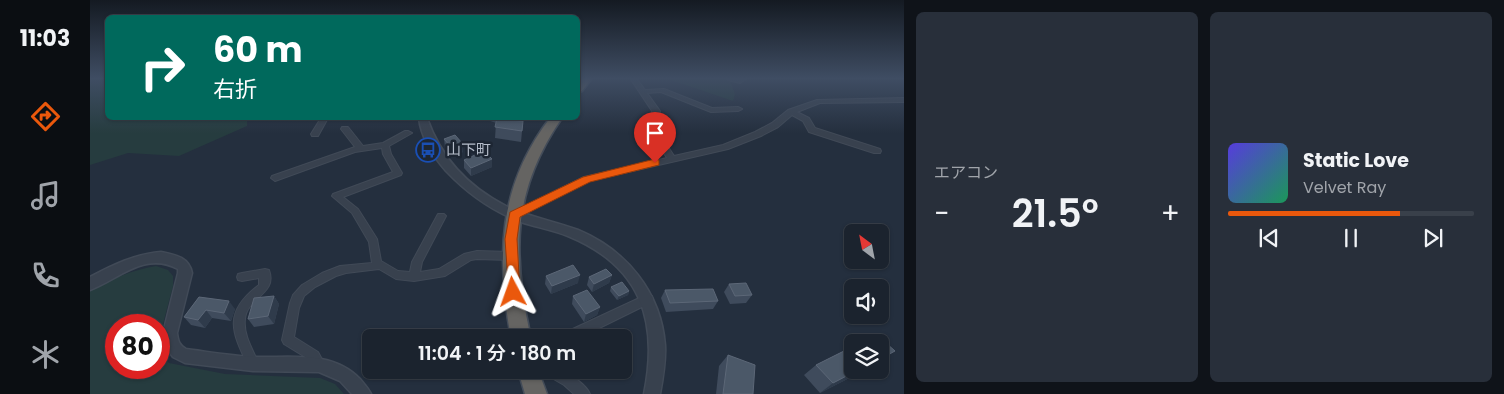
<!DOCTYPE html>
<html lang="ja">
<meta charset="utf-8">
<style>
:root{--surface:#1b232e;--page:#282f3a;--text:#f1f3f6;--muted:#a0a4aa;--line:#39404a;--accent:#ea580c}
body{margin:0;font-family:Poppins,"Noto Sans JP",sans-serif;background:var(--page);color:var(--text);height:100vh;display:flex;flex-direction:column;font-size:19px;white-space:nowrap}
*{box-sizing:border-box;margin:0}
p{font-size:16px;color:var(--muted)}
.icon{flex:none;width:28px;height:28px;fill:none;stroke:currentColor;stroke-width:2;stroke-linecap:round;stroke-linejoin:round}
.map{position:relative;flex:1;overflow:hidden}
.details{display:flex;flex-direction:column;gap:12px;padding:12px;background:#0f1319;width:600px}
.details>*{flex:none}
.hud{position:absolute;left:15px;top:15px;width:475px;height:105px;border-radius:8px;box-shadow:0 1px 4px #0004,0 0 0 1px var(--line);background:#00695c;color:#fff;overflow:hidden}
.needle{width:32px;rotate:328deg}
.buttons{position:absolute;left:754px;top:224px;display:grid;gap:10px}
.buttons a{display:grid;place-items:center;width:45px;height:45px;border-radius:8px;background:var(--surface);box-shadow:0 1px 4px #0004,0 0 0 1px var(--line);font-size:25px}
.speed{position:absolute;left:15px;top:314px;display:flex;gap:10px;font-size:25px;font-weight:700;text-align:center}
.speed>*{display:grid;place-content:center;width:65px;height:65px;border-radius:50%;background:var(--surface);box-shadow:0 1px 4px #0004,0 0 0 1px var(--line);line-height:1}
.speed .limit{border:8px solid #d22;background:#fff;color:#111}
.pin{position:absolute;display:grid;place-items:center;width:42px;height:42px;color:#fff;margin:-51px -21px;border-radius:50% 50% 50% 0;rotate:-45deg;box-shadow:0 0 5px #0007}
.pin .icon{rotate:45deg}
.me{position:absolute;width:55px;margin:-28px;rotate:356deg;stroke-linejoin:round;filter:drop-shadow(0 0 4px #0008)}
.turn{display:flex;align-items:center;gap:18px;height:105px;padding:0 25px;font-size:22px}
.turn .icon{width:65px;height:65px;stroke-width:2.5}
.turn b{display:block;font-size:35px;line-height:42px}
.big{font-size:38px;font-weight:600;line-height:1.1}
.details .widget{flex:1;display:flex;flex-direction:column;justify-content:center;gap:8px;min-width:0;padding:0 18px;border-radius:8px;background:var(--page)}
.song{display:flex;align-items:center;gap:15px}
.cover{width:60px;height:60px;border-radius:8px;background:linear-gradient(135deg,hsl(250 70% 55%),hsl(150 70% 35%))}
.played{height:5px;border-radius:2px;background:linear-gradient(90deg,var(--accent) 70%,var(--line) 70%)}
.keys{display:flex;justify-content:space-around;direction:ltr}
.heat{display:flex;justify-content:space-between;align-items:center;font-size:28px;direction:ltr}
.details .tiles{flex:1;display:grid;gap:12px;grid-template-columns:repeat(2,1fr)}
.trip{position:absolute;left:272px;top:329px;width:270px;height:50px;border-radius:8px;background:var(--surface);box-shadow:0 1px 4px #0004,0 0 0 1px var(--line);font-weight:600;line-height:50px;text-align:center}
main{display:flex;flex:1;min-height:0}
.tab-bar{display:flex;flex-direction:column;width:90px;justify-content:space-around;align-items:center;background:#0b0e12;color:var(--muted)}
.tab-bar .icon{width:35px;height:35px}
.tab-bar .selected{color:var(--accent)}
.tab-bar b{font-size:22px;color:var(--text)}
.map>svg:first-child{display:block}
</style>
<main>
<nav class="tab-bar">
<b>11:03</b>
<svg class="icon selected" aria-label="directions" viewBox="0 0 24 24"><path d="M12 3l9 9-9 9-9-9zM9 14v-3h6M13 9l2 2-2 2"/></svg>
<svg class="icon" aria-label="music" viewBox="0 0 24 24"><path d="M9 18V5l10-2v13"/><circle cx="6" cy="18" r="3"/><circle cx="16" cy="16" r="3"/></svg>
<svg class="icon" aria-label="phone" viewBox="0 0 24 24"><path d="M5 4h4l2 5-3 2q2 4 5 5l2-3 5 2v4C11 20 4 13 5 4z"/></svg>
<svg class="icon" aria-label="climate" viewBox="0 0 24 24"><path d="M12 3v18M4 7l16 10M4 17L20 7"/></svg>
</nav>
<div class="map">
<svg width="814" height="394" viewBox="0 0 814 394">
<rect width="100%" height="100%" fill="#242f3e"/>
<!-- green -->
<g fill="#263c3f">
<path d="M0,78L17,80L18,118H157V126L89,156L38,153L0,165Z"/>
<path d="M575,78H639L645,94L643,101Z"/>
<path d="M66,266L78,270L83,276V286L69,339V325H26V368H69V349L71,355L79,363L135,374L230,378L245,384L254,394H0V291C21,279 42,270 66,266Z"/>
</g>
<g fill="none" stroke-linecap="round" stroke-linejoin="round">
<!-- minor casing -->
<g stroke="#414a57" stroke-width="2">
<g id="minor">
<path d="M540,78H546L555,90L574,89L622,108L648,107L652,109L648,111L621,112L571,92L557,93L570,111L571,136L584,156L633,145L665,132L682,123L698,110L727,100L814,98V102L730,103L707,112L719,118L725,128L790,149L791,151L790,153H784L719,132L713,121L702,115L688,127L671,136L638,149L499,181L427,217H421L419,215L421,213L494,177L577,158L563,136L562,111Z"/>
<path d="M637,78H657L650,83L638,80Z"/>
<path d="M231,118H238L228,136H222L221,134Z"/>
<path d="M252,127H258L273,146L293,143L315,131H318L322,133L299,146L301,154L312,173L311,175L253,197L268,209L287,239L291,261L308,271L320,272L322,262L348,214H354L356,216L332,262L330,272L349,269L374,254L387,251L421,252L424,253L426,256L424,259L421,260L387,259L381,260L355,276L324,281L306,279L289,269L256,273L246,276L225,287L214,296L209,308L204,337L228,352L235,365L233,369L229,371L225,369L220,360L194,344L192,340L200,303L203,295L212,285L232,273L250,266L282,263L279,242L262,213L242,196L243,194L303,172L293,154L292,148L265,152L185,181L181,178L182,176L265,147L251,129Z"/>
<path d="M175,269L179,270C188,294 157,297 155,319C153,335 163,350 169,364L167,368L163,370L159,368C142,332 132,313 169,285V278L152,281L148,280L147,277L148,274L152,273Z"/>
<path d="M558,294L562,296L563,299L562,302L489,338H470L472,334Z"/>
<path d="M453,370C458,370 464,369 469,370C478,371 497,386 500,394H484L474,385L455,374Z"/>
</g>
</g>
<!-- tertiary casing -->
<g stroke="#414a57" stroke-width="3">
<g id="tertiary">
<path d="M329,118H337C351,158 377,186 416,206C439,217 464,221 488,230C536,250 571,292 575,345C576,361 573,378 570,394H554C569,321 551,266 478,236C463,230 446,227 431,222C402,211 377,193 356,171C343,156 331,137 329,118Z"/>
<path d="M71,252C85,255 99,257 102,273L87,333C88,341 89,345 96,349C119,352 142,356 165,357C201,358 242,350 270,379C274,384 278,388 281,394H262L250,381L229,372L163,371L95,363L83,357L74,345L73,333L88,273V269C55,251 29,279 0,290V277C23,265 45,254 71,252Z"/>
</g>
</g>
<!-- trunk casing -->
<g stroke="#434c59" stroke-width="3">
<g id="trunk">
<path d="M490,78H502L492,91L488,92V82Z"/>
<path d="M460,118H472C422,190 422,254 441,338H421C406,256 408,186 460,118Z"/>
<path d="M428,370H448L457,394H435Z"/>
</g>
</g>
<!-- minor -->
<use href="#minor" fill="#38414e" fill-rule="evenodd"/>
<!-- tertiary -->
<use href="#tertiary" fill="#38414e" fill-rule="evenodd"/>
<!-- trunk -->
<use href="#trunk" fill="#656462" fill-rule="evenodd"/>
</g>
<!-- wall -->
<g fill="#3f4b5c">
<path d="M392,118H431L428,121H433L431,142L405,138L406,123Z"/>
<path d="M354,139L373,152L361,156L355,147Z"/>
<path d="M374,160L402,167L381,176L374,168Z"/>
<path d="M522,275L519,283L502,292L497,285L499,277Z"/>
<path d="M456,276L488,283L461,294L455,284Z"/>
<path d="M639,284L662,295L656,303L640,304L634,292Z"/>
<path d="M521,287L539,291L538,295L527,300L520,291Z"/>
<path d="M575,290L628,301L623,309L576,312L571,298Z"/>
<path d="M184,296L189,304L184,324L164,327L158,319Z"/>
<path d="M483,296L510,307L507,315L494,322L482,304Z"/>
<path d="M109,297L145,309L141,321L122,318L115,328L101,325L94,317Z"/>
<path d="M638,355L663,394H626L629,366Z"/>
<path d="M726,365L762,370H775L730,393L714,375Z"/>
</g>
<!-- shaded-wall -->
<g fill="#2f3b4b">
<path d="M420,118H431L420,129L418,120Z"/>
<path d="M372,143L373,152L361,156V147Z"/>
<path d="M402,159V167L381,176V168Z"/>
<path d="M490,275L488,283L461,294L462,286Z"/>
<path d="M522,275L519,283L502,292L504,284Z"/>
<path d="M539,291L538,295L527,300L529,296Z"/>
<path d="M184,296L189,304L184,324L178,316Z"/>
<path d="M139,301L145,309L141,321L134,313Z"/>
<path d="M510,307L507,315L494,322L496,314Z"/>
<path d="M116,310L122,318L115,328L108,320Z"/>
<path d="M805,351L790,362V359Z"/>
<path d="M768,370H775L730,393L743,383Z"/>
</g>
<!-- building -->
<g fill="#4b5868" stroke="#5c6777">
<path d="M407,118H420L418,120L433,121L432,131L405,127Z"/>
<path d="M365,135L372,143L361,147L354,139Z"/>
<path d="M394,151L402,159L381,168L374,160Z"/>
<path d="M483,265L490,275L462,286L456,276Z"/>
<path d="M516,269L522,275L504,284L499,277Z"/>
<path d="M532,282L539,291L529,296L521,287Z"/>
<path d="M656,283L662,295L645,296L639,284Z"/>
<path d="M623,289L628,301L580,303L575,290Z"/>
<path d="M497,290L510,307L496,314L483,296Z"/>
<path d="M184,296L178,316L158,319L164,298Z"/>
<path d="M109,297L139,301L134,313L116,310L108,320L94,317Z"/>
<path d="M787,335L805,351L790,359V342H771Z"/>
<path d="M762,347V370H768L743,383L726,365Z"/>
<path d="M638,355L665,365L663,394H633Z"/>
</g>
<!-- sky -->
<linearGradient id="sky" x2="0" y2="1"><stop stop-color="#141a22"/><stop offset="0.59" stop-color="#3f4d63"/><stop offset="1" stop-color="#3f4d63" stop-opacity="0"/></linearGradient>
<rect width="814" height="133" fill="url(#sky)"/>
<!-- route -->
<path fill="#ea580c" stroke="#983908" d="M565,159L569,160V165L500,182L430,217L427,239L430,292L428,296H419L415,239L420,212L493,177Z"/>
<!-- icons -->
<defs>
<g id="bus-ring" transform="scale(1.25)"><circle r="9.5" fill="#1d2633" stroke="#1a4fb4" stroke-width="1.5"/><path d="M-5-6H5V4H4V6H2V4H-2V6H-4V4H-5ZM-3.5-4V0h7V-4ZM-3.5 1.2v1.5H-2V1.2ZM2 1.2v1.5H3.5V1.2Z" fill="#1a4fb4"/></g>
</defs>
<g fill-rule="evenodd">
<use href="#bus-ring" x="338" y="150"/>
</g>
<g text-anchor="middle" stroke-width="5" stroke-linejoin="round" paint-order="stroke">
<!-- poi labels -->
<g font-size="15" fill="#b4bcc9" stroke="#1d2633" text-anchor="start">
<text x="356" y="155">山下町</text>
</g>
</g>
</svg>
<div class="buttons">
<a><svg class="needle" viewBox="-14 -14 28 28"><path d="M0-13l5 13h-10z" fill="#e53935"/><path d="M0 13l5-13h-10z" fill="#a0a4aa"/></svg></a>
<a><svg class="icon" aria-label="sound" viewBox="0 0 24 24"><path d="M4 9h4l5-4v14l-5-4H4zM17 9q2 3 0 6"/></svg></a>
<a><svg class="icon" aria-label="layers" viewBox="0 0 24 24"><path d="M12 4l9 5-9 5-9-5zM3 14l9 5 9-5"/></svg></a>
</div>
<div class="speed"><div class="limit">80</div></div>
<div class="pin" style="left:565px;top:163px;background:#d93025"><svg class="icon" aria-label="arrive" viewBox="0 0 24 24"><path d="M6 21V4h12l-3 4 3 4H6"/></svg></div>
<svg class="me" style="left:423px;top:292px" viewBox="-20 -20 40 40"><path d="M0-17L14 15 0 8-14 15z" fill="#ea580c" stroke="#fff" stroke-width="4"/></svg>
<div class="trip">11:04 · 1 分 · 180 m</div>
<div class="hud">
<div class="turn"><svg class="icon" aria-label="right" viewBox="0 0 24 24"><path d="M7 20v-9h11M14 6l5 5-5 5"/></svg><div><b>60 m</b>右折</div></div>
</div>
</div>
<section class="details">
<div class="tiles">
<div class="widget"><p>エアコン</p>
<div class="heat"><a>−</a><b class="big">21.5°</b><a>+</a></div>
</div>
<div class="widget">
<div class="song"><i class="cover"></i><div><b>Static Love</b><p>Velvet Ray</p></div></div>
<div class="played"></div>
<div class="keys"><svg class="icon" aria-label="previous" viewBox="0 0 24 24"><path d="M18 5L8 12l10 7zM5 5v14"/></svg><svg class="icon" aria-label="pause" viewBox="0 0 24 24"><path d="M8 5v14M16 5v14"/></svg><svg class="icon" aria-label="next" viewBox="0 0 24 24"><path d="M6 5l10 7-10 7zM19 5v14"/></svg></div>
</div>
</div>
</section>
</main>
